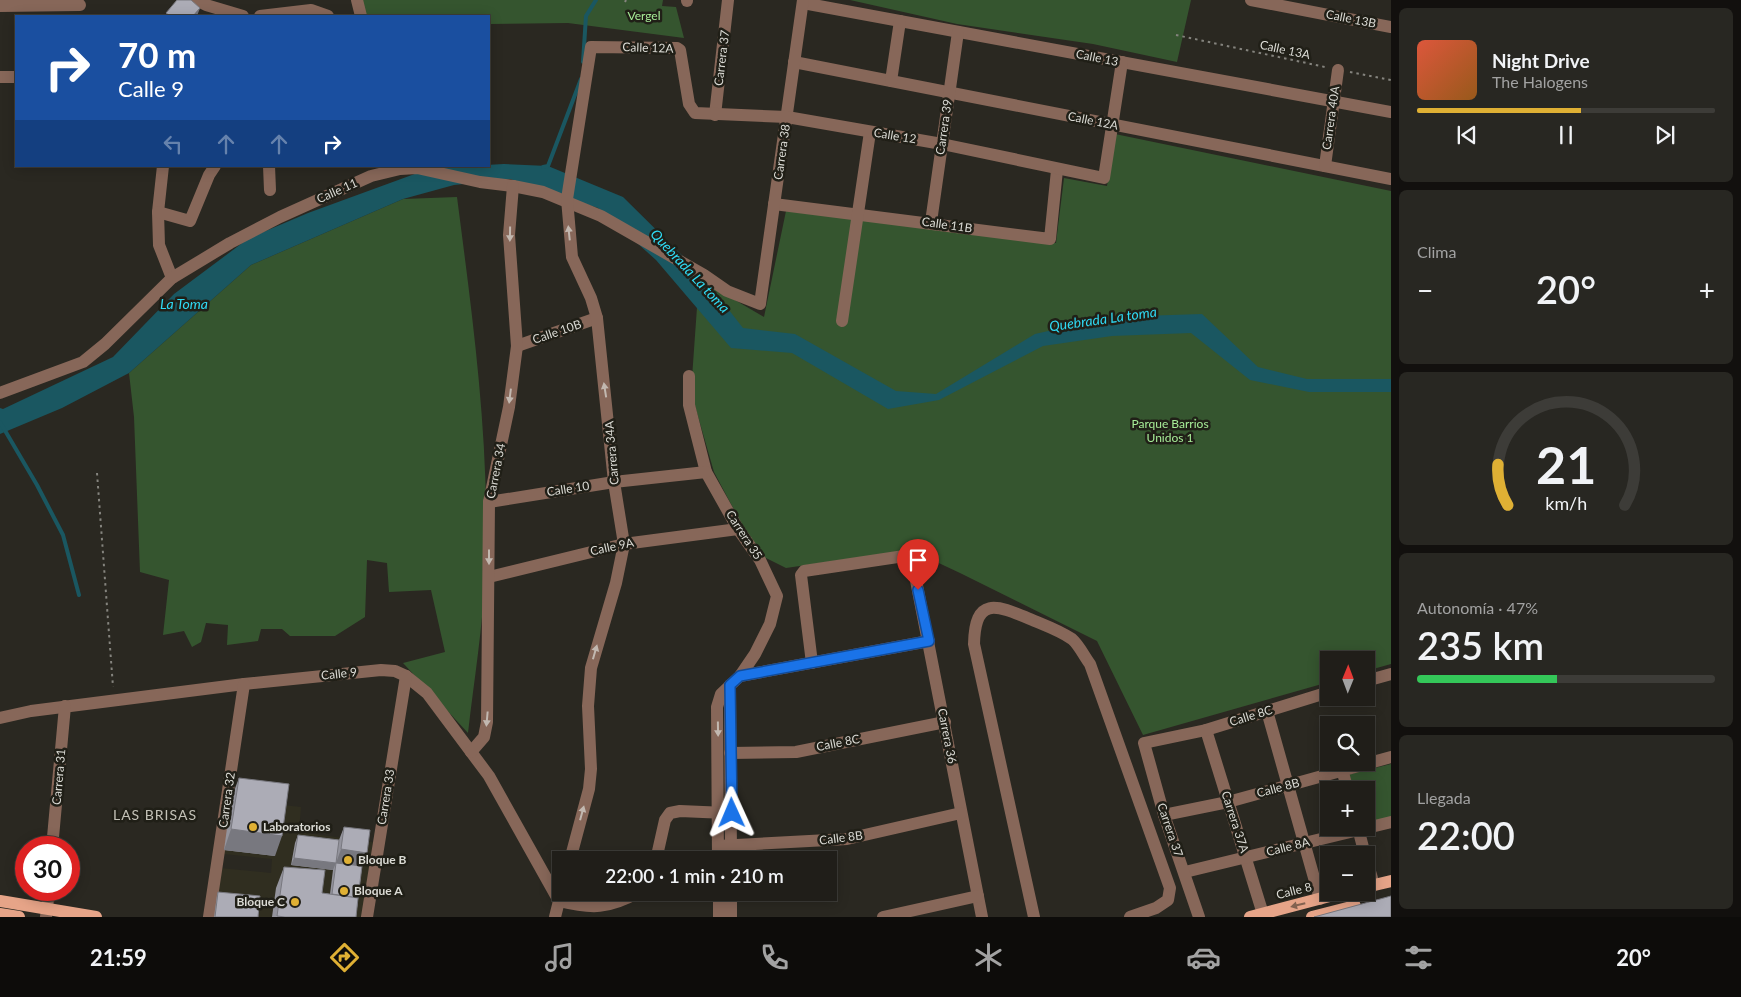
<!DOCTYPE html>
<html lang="es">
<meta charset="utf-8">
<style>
:root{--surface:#201e19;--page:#282722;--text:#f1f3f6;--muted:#a2a2a2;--line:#3d3c38;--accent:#dfb034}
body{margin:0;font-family:Lato,sans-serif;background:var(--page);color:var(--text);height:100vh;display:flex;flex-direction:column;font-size:19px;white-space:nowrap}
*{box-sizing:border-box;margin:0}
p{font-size:16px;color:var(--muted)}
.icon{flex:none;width:28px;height:28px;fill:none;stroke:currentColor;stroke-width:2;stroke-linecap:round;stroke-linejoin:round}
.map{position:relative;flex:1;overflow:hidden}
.side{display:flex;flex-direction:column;gap:8px;padding:8px;background:#12100e;width:350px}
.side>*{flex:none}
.top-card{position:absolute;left:15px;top:15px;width:475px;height:152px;border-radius:0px;box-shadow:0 2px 12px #0003,0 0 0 1px var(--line);background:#1a4fa0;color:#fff;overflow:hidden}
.needle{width:32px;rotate:1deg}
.buttons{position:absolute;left:1320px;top:651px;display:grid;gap:10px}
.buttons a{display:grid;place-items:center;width:55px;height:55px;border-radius:0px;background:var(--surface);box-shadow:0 2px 12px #0003,0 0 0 1px var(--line);font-size:25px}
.speed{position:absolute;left:15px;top:836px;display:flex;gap:10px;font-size:25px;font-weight:700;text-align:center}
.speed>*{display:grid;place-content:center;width:65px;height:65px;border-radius:50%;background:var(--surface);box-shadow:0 2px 12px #0003,0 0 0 1px var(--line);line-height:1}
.speed .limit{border:8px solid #d22;background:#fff;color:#111}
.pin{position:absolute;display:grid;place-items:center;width:42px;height:42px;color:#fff;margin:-51px -21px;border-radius:50% 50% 50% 0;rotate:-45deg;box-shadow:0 0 5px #0007}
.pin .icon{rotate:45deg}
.me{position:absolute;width:55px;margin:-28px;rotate:359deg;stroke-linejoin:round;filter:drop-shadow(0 0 4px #0008)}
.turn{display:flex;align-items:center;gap:18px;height:105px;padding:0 20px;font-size:22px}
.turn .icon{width:65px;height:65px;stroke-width:2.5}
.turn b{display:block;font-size:35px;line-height:42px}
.lanes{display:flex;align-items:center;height:48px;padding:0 20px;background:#0003;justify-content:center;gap:25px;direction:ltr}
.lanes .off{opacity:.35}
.big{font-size:38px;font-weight:600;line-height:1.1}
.side .widget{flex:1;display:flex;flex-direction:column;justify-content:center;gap:8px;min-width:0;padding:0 18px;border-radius:8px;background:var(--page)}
.side .dial{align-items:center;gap:0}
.dial svg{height:130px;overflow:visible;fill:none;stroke:var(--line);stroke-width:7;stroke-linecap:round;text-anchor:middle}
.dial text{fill:var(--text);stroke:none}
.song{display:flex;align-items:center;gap:15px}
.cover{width:60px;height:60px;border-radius:8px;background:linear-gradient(135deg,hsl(10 70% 55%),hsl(30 70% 35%))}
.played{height:5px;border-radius:2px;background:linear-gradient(90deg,var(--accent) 55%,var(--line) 55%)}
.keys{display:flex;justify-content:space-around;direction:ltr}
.heat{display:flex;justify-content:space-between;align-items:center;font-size:28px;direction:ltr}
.charge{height:8px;border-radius:4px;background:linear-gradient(90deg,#34c759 47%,var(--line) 0)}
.trip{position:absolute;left:552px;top:851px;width:285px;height:50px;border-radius:0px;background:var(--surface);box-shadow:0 2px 12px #0003,0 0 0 1px var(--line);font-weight:600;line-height:50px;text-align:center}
.menu{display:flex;height:80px;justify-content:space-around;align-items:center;background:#0d0c0a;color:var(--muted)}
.menu .icon{width:35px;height:35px}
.menu .current{color:var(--accent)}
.menu b{font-size:22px;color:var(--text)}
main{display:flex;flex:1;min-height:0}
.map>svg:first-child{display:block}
</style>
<main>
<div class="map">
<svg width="1391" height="917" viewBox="0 0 1391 917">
<rect width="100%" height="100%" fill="#2a2821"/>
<!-- built -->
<path fill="#302e20" d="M231,799L301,807L299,832L373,842L362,917H214L220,868L271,873L272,859L223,854Z"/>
<!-- green -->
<g fill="#35552f">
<path d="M362,0H663L662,6L676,7L684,38L568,23L489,24V16H366Z"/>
<path d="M850,0H1191L1177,62L1093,44L957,24Z"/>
<path d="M1115,134L1391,191V664L1366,671V660H1329V682L1143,735L1097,641L960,573L911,550L786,568L762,556L747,534L714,472L691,392L699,279L764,317L786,211L1056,243L1064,178L1107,186Z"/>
<path d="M457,197C473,321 491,449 485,574C483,627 474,680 468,733L403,663L445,652L431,590L389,592L387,563L367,560L365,617L335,636H290L282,629H261L258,641L227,645L228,625L206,623L201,642L192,647L184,631L163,635L169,580L140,572L134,417L129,373L251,265L403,199Z"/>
<path d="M1391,764V820L1366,825V790H1351L1347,775Z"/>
</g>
<!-- water -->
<path fill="#1a5761" d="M504,164L548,166L623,197L700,273L743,328L795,334L896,391L936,394L1035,334L1110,317L1202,314L1258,367L1307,379H1391V392H1309L1250,380L1191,333L1112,336L1043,346L939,400L888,409L792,353L731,348L656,260L598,208L510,179L454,185L403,199L251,265L129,373L62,408L0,434V408L3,409L113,357L174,294L249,238L308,213L431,168Z"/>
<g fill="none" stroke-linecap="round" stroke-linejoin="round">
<!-- stream -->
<g stroke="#1a5761" stroke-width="4">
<path d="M583,62L586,16L596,0"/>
<path d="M543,167L548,166L581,79"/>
<path d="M0,422L37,485L63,535L79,595"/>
</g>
<!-- path -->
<g stroke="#85847e" stroke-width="2" stroke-dasharray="2.5 4" stroke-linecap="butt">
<path d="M625,2L626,0"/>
<path d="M1176,35L1325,67"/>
<path d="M1350,72L1391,80"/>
<path d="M97,473L113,687"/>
</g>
<!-- minor -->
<g stroke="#876759" stroke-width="12">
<path d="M196,0L206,5L243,16"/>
<path d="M357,0L361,16"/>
<path d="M1251,0L1391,27"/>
<path d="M687,1V0"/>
<path d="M803,3L1391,112"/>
<path d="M0,6L80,5"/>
<path d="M260,16L311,10L328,16"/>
<path d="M794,62L1391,179"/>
<path d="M0,77H16"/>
<path d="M891,81L900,21"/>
<path d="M715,115L728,0"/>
<path d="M163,166L158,212L159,245L172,278"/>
<path d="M269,166L270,190"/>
<path d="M1325,166L1338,70"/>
<path d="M774,204L1050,239L1057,170"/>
<path d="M158,212L190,221L209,175L215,166"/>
<path d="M931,222L958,32"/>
<path d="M842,321L870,132"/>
<path d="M517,346L597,318"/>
<path d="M689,376V405L706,472L738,529L760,560L777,596L770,624L755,654L740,676L721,694L717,707L718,860"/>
<path d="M0,393L83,362L105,344L172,278L230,243L280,217L371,176L400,169L417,168L480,182L513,186L543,192L601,216L704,275L727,291L760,304L803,0"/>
<path d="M489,502L614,482L706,472"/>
<path d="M489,577L624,544L738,529"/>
<path d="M812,663L801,575L804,571L911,555L982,917"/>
<path d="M740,676L929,641"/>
<path d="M1366,681L1391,674"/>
<path d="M730,685L731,860"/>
<path d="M1267,711L1320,899"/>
<path d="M0,718L31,711L244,684L381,670L395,671L406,676L427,693L489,776L559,901"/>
<path d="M1206,730L1263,914"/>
<path d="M471,752L484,737L487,722L489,502L509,407L517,346L509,235L513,186"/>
<path d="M730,753L796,752L945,722"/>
<path d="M1342,770L1348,790"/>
<path d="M1164,815L1228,802L1391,757"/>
<path d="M1358,828L1365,855"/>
<path d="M718,846L847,839L961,813"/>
<path d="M52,848L65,706"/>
<path d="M1366,858L1374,885"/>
<path d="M570,860L589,789L591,769L588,706L591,668L616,583L624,544L614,482L597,318L591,298L572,257L567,199L591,47L677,48L680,50L689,104L695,113L787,117L942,144L1104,178L1122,62"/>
<path d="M656,860L665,820L670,813L680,811L726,813"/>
<path d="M1185,872L1391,822"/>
<path d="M719,892V917"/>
<path d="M731,892V917"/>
<path d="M559,901C592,909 608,909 639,892"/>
<path d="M46,917L49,890"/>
<path d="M209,917L244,684"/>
<path d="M367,917L406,676"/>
<path d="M555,917L561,893"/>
<path d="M883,917L978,896"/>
<path d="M1034,917L974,644C975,596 996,605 1030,619C1044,625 1059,630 1072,639C1079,645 1084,656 1090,664L1170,888L1168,900L1156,908L1130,917"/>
<path d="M1199,917L1164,815L1144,743L1206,730L1329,692"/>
</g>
<!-- major -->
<g stroke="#e6a488" stroke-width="12">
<path d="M1366,887L1391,881"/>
<path d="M0,901L96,917"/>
<path d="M0,914L19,917"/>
<path d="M1250,917L1345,892"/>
<path d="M1312,917L1355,906"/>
</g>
</g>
<!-- wall -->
<g fill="#94949d">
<path d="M239,778L275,856L224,850L231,799Z"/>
<path d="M344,827L362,866L356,917H272L276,888L284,867L322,893L330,894L333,870L291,865L295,843L298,835L339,840Z"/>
<path d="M218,892L258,917H214L217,895Z"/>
</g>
<!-- shaded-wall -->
<g fill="#78787f">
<path d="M200,8L197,16H193Z"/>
<path d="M231,829L282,836L275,856L224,850Z"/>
<path d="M341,849L367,853L360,873L336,863Z"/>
<path d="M294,858L336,863L333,870L291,865Z"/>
</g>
<!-- building -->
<g fill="#acacb6" stroke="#78787f">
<path d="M177,0H191L200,8L193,16H170L166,13Z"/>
<path d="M239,778L289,784L282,836L231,829Z"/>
<path d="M344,827L370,830L367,853L341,849Z"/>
<path d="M298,835L339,840L336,863L294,858Z"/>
<path d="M336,863L362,866L358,898L332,894Z"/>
<path d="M284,867L325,870L322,893L358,898L356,917H285L277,916Z"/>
<path d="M218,892L260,896L258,917H215Z"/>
<path d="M1391,896V917H1314Z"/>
</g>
<!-- one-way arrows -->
<defs><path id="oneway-solid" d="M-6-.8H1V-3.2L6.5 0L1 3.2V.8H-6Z" transform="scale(1.25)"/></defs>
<g fill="#c2b8b0">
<use href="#oneway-solid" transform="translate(569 233) rotate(-96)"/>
<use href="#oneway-solid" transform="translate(510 234) rotate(91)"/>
<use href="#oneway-solid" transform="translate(605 390) rotate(-99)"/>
<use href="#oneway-solid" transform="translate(510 396) rotate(97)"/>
<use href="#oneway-solid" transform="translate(489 557) rotate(90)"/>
<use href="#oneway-solid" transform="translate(595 652) rotate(-74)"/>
<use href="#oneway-solid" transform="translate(487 719) rotate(95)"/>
<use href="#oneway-solid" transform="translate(718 729) rotate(89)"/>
<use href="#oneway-solid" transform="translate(582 813) rotate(-75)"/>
</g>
<use fill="#836250" href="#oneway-solid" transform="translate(1298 905) rotate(166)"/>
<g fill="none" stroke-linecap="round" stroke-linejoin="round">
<!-- route casing -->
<g stroke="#114b97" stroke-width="12">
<path id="route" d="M732,813L730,685L740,676L929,641L918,590"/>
</g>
<!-- route -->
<use href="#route" stroke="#1a73e8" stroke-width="9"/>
</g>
<!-- markers -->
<g fill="#dfb034" stroke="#201f17" stroke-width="2">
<circle cx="253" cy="827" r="5"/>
<circle cx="348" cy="860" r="5"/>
<circle cx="344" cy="891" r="5"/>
<circle cx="295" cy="902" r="5"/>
</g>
<g text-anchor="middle" stroke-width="5" stroke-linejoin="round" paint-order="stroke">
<!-- park labels -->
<g font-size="12" fill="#a6ec97" stroke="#201f17">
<text x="644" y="20">Vergel</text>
<text x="1170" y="428">Parque Barrios<tspan x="1170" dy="14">Unidos 1</tspan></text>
</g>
<!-- street labels -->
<g font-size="12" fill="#dbdbd5" stroke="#201f17">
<text transform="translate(1351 19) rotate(11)" y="4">Calle 13B</text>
<text transform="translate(648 48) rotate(2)" y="4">Calle 12A</text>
<text transform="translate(1285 50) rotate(12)" y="4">Calle 13A</text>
<text transform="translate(722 58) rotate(-83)" y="4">Carrera 37</text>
<text transform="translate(1097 58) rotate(11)" y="4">Calle 13</text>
<text transform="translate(1331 118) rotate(-82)" y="4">Carrera 40A</text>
<text transform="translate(1093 121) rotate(11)" y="4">Calle 12A</text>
<text transform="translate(944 127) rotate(-82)" y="4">Carrera 39</text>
<text transform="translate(895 136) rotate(9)" y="4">Calle 12</text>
<text transform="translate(782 152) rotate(-82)" y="4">Carrera 38</text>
<text transform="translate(337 191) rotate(-24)" y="4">Calle 11</text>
<text transform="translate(947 225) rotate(8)" y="4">Calle 11B</text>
<text transform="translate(557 332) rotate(-19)" y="4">Calle 10B</text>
<text transform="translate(612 453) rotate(-95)" y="4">Carrera 34A</text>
<text transform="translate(496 471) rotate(-79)" y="4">Carrera 34</text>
<text transform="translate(568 489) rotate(-9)" y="4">Calle 10</text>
<text transform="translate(744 535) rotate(57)" y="4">Carrera 35</text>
<text transform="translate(612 547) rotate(-12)" y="4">Calle 9A</text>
<text transform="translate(339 674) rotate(-6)" y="4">Calle 9</text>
<text transform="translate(1251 716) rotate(-17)" y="4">Calle 8C</text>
<text transform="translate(947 736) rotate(79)" y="4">Carrera 36</text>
<text transform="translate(838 743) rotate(-11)" y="4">Calle 8C</text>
<text transform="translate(59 777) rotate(-85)" y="4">Carrera 31</text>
<text transform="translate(1278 788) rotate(-15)" y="4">Calle 8B</text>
<text transform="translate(386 797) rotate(-81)" y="4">Carrera 33</text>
<text transform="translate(227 800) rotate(-82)" y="4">Carrera 32</text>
<text transform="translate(1235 822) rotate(72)" y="4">Carrera 37A</text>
<text transform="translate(1170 830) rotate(71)" y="4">Carrera 37</text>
<text transform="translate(841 838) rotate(-7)" y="4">Calle 8B</text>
<text transform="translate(1288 847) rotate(-14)" y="4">Calle 8A</text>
<text transform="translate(1294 891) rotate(-14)" y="4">Calle 8</text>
</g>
<!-- poi labels -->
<g font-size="12" font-weight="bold" fill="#dbdbd5" stroke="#201f17" text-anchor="start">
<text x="263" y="831">Laboratorios</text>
<text x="358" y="864">Bloque B</text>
<text x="354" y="895">Bloque A</text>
<text x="285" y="906" text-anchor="end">Bloque C</text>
</g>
<!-- water labels -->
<g font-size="14" font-style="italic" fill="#2fdaf4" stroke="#201f17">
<text transform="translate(690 271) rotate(47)" y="5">Quebrada La toma</text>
<text x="184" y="309">La Toma</text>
<text transform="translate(1103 319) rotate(-8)" y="5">Quebrada La toma</text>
</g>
<!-- neighbourhood labels -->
<g font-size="14" letter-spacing="1" fill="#c3c1b7" stroke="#201f17">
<text x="155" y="820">LAS BRISAS</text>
</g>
</g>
</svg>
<div class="buttons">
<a><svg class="needle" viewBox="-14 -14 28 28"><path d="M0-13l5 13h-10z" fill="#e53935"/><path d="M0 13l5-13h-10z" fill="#a2a2a2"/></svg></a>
<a><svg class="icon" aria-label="search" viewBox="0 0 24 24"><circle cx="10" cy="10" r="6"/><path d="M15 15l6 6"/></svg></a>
<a>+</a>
<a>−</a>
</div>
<div class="speed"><div class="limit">30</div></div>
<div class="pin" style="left:918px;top:590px;background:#d93025"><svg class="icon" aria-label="arrive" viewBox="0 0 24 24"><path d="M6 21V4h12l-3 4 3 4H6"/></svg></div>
<svg class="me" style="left:732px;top:813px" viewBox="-20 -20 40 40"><path d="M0-17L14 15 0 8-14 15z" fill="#1a73e8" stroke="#fff" stroke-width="4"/></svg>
<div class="trip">22:00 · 1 min · 210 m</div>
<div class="top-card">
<div class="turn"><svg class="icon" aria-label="right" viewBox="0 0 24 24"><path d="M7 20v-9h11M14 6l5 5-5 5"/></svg><div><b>70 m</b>Calle 9</div></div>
<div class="lanes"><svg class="icon off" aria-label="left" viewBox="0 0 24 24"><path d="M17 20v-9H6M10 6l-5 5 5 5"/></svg><svg class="icon off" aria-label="ahead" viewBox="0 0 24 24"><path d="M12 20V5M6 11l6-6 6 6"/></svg><svg class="icon off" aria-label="ahead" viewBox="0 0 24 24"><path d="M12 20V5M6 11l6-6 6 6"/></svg><svg class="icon" aria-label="right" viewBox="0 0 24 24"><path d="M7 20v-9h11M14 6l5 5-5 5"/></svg></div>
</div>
</div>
<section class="side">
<div class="widget">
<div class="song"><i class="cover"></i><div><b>Night Drive</b><p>The Halogens</p></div></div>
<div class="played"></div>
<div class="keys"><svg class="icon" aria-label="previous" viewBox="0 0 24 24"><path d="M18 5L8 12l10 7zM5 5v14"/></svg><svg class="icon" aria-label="pause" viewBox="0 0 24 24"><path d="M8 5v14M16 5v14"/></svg><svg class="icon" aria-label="next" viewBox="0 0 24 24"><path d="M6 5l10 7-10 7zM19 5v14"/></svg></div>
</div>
<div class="widget"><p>Clima</p>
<div class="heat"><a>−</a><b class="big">20°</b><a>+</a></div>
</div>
<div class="widget dial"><svg viewBox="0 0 100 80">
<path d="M14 69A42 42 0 1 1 86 69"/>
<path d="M14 69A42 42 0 0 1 8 44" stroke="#dfb034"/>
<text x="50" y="56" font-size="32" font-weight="700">21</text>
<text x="50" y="72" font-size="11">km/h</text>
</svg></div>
<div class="widget"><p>Autonomía · 47%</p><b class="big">235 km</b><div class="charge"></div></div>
<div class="widget"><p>Llegada</p><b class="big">22:00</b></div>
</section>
</main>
<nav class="menu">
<b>21:59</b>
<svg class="icon current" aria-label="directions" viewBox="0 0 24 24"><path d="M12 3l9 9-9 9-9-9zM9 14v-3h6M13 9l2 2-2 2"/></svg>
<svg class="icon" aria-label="music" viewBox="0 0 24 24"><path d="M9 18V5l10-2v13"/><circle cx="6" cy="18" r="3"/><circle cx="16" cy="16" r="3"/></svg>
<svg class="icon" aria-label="phone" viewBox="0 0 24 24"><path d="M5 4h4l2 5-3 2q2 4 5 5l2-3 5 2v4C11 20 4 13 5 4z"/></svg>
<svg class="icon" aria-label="climate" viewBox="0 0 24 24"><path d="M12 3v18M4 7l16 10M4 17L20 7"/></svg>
<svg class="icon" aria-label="car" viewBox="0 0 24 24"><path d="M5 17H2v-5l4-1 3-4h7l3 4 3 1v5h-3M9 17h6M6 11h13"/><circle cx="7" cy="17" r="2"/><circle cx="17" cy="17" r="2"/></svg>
<svg class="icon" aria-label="filters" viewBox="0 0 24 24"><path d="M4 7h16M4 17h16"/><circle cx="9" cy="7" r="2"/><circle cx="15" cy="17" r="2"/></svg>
<b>20°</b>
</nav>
